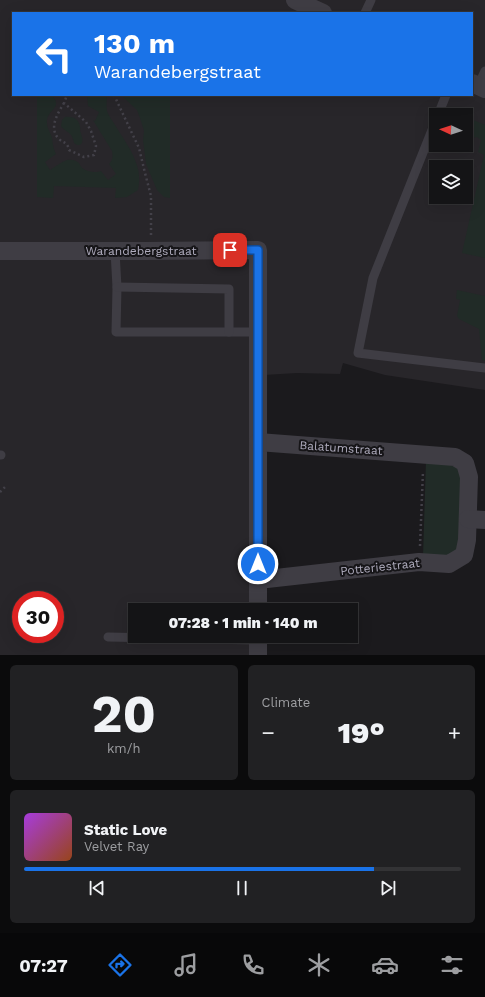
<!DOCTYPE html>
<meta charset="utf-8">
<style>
:root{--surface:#141416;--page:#212123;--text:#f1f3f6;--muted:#9d9ea1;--line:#333335;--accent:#1a73e8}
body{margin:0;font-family:"Work Sans",sans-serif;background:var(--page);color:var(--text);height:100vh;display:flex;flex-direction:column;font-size:15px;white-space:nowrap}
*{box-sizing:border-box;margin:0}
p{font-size:13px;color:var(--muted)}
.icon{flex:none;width:22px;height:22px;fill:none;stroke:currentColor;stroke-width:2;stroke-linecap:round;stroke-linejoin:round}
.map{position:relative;height:655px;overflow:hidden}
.sheet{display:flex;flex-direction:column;gap:10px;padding:10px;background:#0b0b0c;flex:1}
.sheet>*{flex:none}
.banner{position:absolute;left:12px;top:12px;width:461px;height:84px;border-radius:0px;box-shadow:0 4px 16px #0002,0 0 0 1px var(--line);background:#1a73e8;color:#fff;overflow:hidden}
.needle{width:26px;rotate:273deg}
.buttons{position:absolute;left:429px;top:108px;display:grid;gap:8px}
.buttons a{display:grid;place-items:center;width:44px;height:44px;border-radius:0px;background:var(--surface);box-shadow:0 4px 16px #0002,0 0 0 1px var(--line);font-size:20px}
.speed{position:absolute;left:12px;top:591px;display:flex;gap:8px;font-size:20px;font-weight:700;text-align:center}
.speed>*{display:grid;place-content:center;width:52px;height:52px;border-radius:50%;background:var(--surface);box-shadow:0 4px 16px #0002,0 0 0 1px var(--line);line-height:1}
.speed .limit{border:6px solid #d22;background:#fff;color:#111}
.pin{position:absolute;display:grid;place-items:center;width:34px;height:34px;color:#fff;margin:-17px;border-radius:8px;box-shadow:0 2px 6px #0006}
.me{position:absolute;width:44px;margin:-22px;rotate:0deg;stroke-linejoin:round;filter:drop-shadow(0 0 3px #0008)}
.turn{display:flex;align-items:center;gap:14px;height:84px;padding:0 16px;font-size:18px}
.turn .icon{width:52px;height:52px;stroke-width:2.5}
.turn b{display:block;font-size:28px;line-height:34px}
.big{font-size:30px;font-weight:800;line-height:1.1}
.sheet .card{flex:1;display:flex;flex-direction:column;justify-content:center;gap:6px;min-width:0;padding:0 14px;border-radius:6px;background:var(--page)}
.sheet .dial{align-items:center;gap:0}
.dial b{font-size:52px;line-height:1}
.song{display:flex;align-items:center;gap:12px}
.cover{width:48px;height:48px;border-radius:6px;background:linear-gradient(135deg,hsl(280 70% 55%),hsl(20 70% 35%))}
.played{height:4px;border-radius:2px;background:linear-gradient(90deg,var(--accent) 80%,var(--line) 80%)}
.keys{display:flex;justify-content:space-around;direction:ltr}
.heat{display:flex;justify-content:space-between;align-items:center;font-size:22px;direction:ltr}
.sheet .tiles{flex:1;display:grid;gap:10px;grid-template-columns:1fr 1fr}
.card:last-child{grid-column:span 2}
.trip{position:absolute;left:128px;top:603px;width:230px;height:40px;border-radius:0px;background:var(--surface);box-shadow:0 4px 16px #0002,0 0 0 1px var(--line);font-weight:800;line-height:40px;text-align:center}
.menu{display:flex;height:64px;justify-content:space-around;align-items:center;background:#080809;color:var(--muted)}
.menu .icon{width:28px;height:28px}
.menu .active{color:var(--accent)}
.menu b{font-size:18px;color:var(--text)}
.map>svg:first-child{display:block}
</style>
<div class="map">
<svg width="485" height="655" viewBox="0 0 485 655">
<rect width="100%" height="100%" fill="#1b1a1d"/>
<!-- built -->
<path fill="#28262a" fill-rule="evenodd" d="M0,0H485V390L385,375L343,363L340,374L297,373L264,375L265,610H135V636H265V655H0ZM13,13H472V95H13ZM436,115H466V145H436ZM436,167H466V197H436ZM21,600H55V634H21Z"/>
<!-- green -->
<g fill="#212b27">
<path d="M37,95H52C64,109 46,109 47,123C47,129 51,133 52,138C53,144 53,148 56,154L45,162L50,170C55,167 61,162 67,160C71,159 76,160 79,163C80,165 81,167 82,168C87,172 96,173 101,171L108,180L116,174L109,164C113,160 113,156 112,151L93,120L95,121L99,112L88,106L87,95H107C107,100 106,106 107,111C108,115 112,120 115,125C127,145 144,165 138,190L127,197L115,198L116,188L54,186L53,198L37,197Z"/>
<path d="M121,95H170V198L164,197L157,190L146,164L143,140L144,131L140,118L137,110Z"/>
<path d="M65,117C72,116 79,118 80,127C81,132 79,128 81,133C82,138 83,138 82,143L80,145H77L74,143C72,131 67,134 61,126L62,120Z"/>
<path d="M466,117L485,125V258L462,253L484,155L478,152L481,140L477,137L473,138L472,142L466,141Z"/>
<path d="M457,290L485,296V361L482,360L479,329L459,319L457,316L460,300L456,299Z"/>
<path d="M426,461L462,467L463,544L450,557L423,556Z"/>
</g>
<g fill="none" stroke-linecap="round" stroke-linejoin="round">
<!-- path -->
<g stroke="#434149" stroke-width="2.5" stroke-dasharray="2 3" stroke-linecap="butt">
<path d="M114,95L139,148L145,173L151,196V235"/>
<path d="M64,103C58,113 48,128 59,139C64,144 67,141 69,150L84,157L94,155L96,146L91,131L86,122L64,103L67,95"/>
<path d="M0,492L7,485"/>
<path d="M420,546L423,471"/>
</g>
<!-- service -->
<g stroke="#3f3d44" stroke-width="9">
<path d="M365,13L371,0"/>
<path d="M478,86L485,71"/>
<path d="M438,115L446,95"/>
<path d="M436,120L373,278L358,353L485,368"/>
<path d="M115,251L117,287L116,332H258"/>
<path d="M117,287L229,289V332"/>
<path d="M0,455H1"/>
<path d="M108,637L258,640"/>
</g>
<!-- minor -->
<g stroke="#3f3d44" stroke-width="18">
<path d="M295,0L323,13"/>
<path d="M472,83L485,89"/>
<path d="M0,251H144L258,250V610"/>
<path d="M258,442L455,457L465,463L469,477L467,540L464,555L449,564L419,562L258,580"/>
<path d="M468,519L485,520"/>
<path d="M258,636V655"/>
</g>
</g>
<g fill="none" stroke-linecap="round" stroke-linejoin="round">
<!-- route casing -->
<g stroke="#114b97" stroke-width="10">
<path id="route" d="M230,250H258V564"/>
</g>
<!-- route -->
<use href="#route" stroke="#1a73e8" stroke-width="7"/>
</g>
<g text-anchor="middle" stroke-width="4" stroke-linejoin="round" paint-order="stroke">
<!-- street labels -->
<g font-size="12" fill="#afacbd" stroke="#161518">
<text x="141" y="255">Warandebergstraat</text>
<text transform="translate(341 448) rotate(4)" y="4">Balatumstraat</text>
<text transform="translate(380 567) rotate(-6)" y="4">Potteriestraat</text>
</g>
</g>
</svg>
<div class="buttons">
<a><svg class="needle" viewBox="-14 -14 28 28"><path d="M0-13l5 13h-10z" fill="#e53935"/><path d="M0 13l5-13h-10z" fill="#9d9ea1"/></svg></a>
<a><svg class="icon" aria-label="layers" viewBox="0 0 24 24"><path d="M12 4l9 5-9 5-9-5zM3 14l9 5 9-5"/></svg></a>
</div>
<div class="speed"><div class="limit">30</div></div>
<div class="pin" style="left:230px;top:250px;background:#d93025"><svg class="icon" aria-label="arrive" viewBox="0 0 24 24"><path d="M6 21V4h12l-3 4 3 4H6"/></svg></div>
<svg class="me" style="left:258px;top:564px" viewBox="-20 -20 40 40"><circle r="17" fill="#1a73e8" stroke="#fff" stroke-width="3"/><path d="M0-11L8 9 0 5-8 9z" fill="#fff"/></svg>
<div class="trip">07:28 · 1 min · 140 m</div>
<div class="banner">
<div class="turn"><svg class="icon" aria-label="left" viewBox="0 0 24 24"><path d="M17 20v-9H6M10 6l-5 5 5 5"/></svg><div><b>130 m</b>Warandebergstraat</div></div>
</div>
</div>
<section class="sheet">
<div class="tiles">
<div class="card dial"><b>20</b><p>km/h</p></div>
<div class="card"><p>Climate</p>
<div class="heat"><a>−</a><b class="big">19°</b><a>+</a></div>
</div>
<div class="card">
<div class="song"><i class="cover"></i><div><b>Static Love</b><p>Velvet Ray</p></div></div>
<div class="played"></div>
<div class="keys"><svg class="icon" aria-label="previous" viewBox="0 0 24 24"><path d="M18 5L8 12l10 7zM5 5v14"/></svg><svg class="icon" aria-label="pause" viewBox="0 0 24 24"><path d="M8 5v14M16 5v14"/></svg><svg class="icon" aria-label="next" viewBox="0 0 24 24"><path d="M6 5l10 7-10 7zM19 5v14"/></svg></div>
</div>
</div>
</section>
<nav class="menu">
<b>07:27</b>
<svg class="icon active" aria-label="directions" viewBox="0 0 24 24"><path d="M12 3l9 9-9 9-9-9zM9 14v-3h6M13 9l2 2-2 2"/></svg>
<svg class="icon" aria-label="music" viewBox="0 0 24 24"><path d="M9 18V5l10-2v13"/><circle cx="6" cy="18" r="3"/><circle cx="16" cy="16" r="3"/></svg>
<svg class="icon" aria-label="phone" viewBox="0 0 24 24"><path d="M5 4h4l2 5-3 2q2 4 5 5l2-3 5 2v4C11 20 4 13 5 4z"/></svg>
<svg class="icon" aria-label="climate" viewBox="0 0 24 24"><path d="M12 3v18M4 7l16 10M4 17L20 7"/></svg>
<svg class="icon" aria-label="car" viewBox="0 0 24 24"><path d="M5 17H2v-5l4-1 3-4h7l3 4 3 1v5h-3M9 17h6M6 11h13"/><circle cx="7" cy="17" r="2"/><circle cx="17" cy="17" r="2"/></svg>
<svg class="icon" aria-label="filters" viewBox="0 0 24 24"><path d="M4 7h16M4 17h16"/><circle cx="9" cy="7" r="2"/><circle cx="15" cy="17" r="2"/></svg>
</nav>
